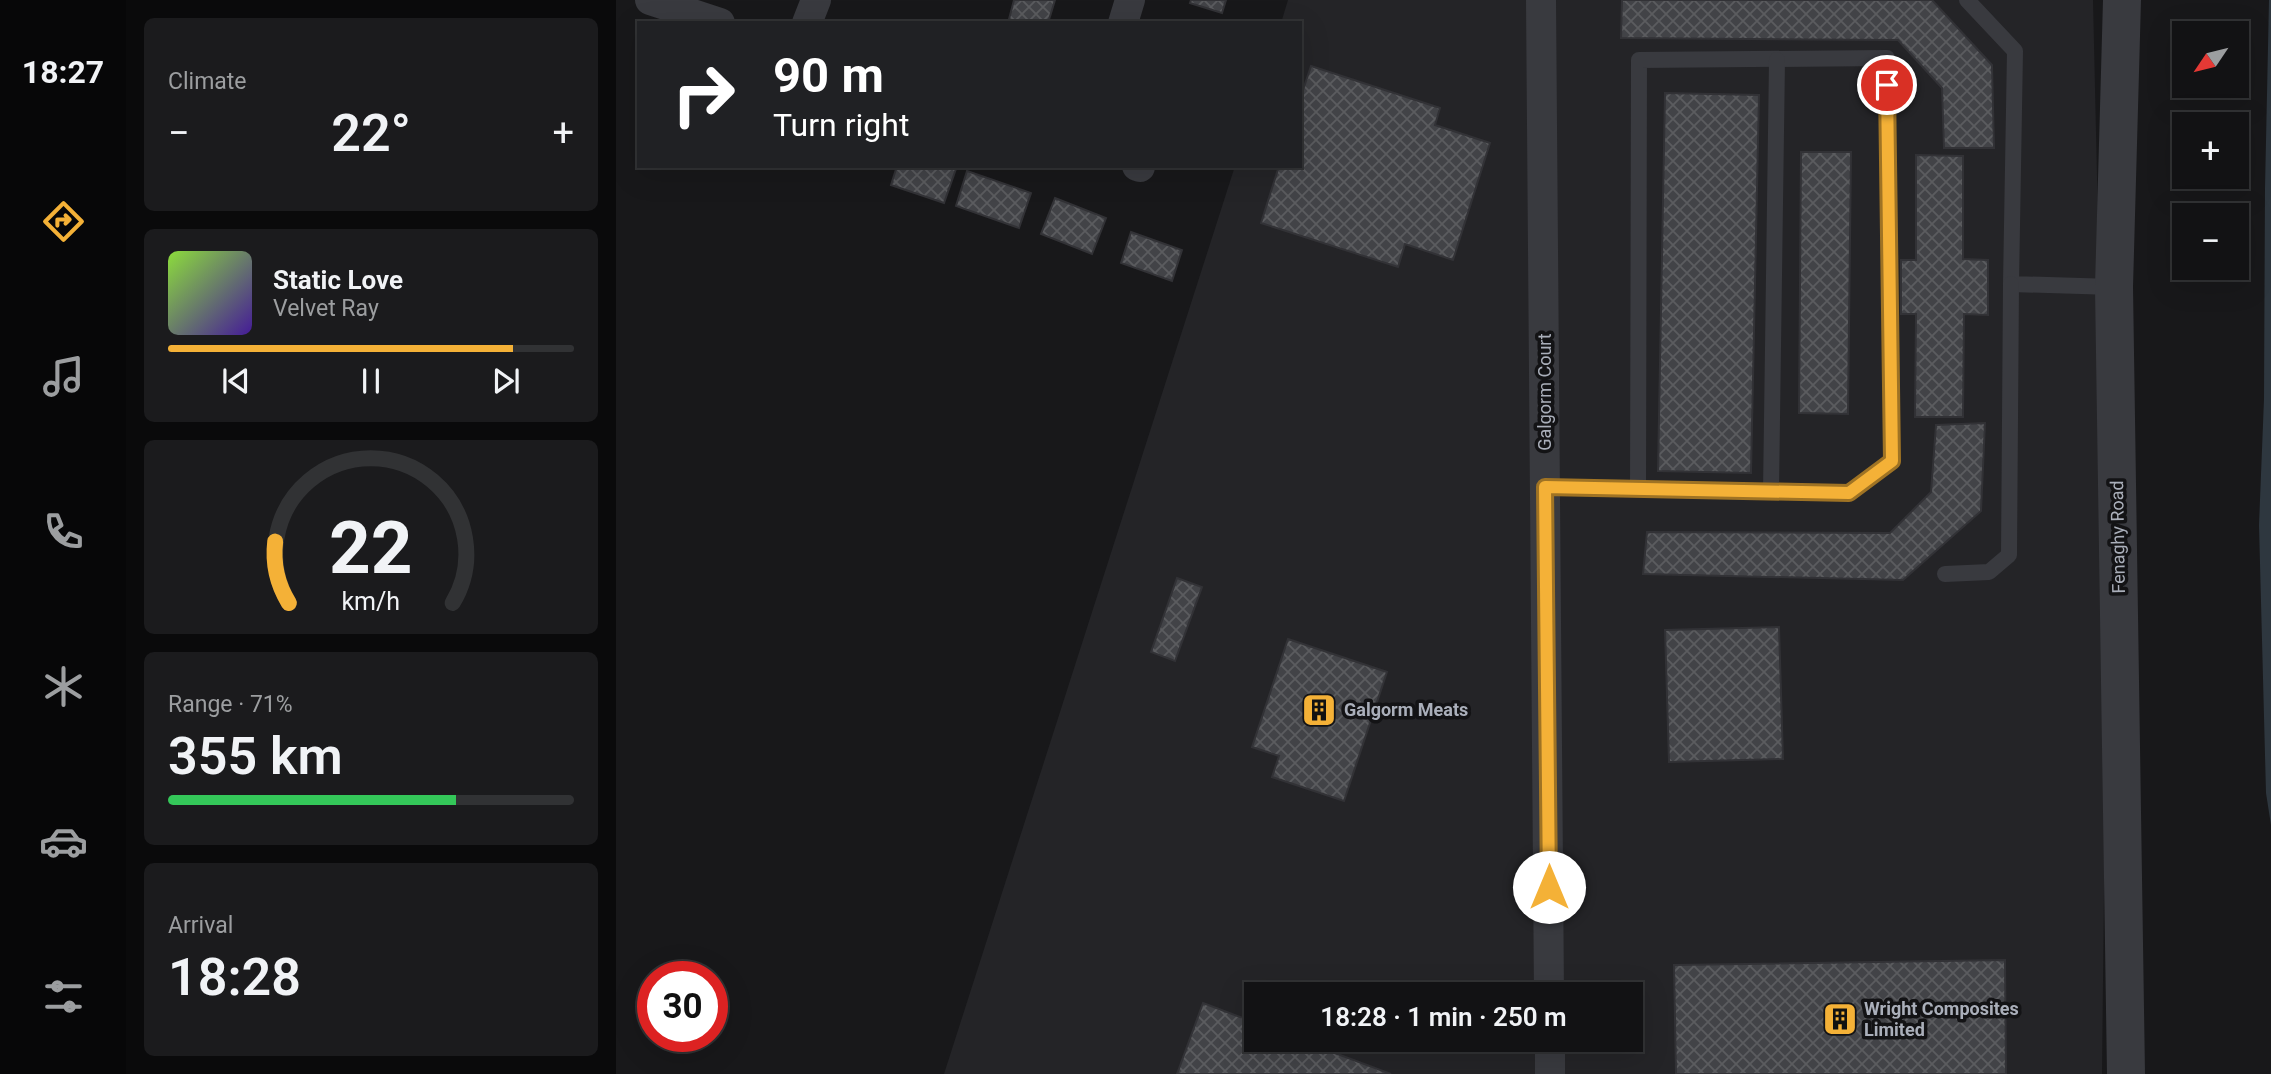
<!DOCTYPE html>
<meta charset="utf-8">
<style>
:root{--surface:#121214;--page:#1b1b1d;--text:#f1f3f6;--muted:#9c9ea0;--line:#313234;--accent:#f4b137}
body{margin:0;font-family:Roboto,sans-serif;background:var(--page);color:var(--text);height:100vh;display:flex;flex-direction:column;font-size:26px;white-space:nowrap}
*{box-sizing:border-box;margin:0}
p{font-size:23px;color:var(--muted)}
.icon{flex:none;width:38px;height:38px;fill:none;stroke:currentColor;stroke-width:2;stroke-linecap:round;stroke-linejoin:round}
.map{position:relative;flex:1;overflow:hidden}
.side{display:flex;flex-direction:column;gap:18px;padding:18px;background:#0a0a0b;width:490px}
.side>*{flex:none}
.banner{position:absolute;left:21px;top:21px;width:665px;height:147px;border-radius:0px;box-shadow:0 7px 28px #0002,0 0 0 2px var(--line);background:#202124;color:#fff;overflow:hidden}
.needle{width:46px;rotate:235deg}
.tools{position:absolute;left:1556px;top:21px;display:grid;gap:14px}
.tools a{display:grid;place-items:center;width:77px;height:77px;border-radius:0px;background:var(--surface);box-shadow:0 7px 28px #0002,0 0 0 2px var(--line);font-size:35px}
.speed{position:absolute;left:21px;top:961px;display:flex;gap:14px;font-size:35px;font-weight:700;text-align:center}
.speed>*{display:grid;place-content:center;width:91px;height:91px;border-radius:50%;background:var(--surface);box-shadow:0 7px 28px #0002,0 0 0 2px var(--line);line-height:1}
.speed .limit{border:10px solid #d22;background:#fff;color:#111}
.pin{position:absolute;display:grid;place-items:center;width:60px;height:60px;color:#fff;margin:-30px;border:4px solid #fff;border-radius:50%;box-shadow:0 2px 7px #0007}
.me{position:absolute;width:77px;margin:-38px;rotate:0deg;stroke-linejoin:round;filter:drop-shadow(0 0 5px #0008)}
.turn{display:flex;align-items:center;gap:24px;height:147px;padding:0 21px;font-size:32px}
.turn .icon{width:91px;height:91px;stroke-width:2.5}
.turn b{display:block;font-size:49px;line-height:60px}
.big{font-size:52px;font-weight:600;line-height:1.1}
.side .card{flex:1;display:flex;flex-direction:column;justify-content:center;gap:10px;min-width:0;padding:0 24px;border-radius:10px;background:var(--page)}
.side .dial{align-items:center;gap:0}
.dial svg{height:182px;overflow:visible;fill:none;stroke:var(--line);stroke-width:7;stroke-linecap:round;text-anchor:middle}
.dial text{fill:var(--text);stroke:none}
.song{display:flex;align-items:center;gap:21px}
.cover{width:84px;height:84px;border-radius:10px;background:linear-gradient(135deg,hsl(90 70% 55%),hsl(260 70% 35%))}
.played{height:7px;border-radius:4px;background:linear-gradient(90deg,var(--accent) 85%,var(--line) 85%)}
.keys{display:flex;justify-content:space-around;direction:ltr}
.heat{display:flex;justify-content:space-between;align-items:center;font-size:38px;direction:ltr}
.charge{height:10px;border-radius:5px;background:linear-gradient(90deg,#34c759 71%,var(--line) 0)}
.trip{position:absolute;left:628px;top:982px;width:399px;height:70px;border-radius:0px;background:var(--surface);box-shadow:0 7px 28px #0002,0 0 0 2px var(--line);font-weight:600;line-height:70px;text-align:center}
main{display:flex;flex:1;min-height:0}
.tabs{display:flex;flex-direction:column;width:126px;justify-content:space-around;align-items:center;background:#070708;color:var(--muted)}
.tabs .icon{width:49px;height:49px}
.tabs .active{color:var(--accent)}
.tabs b{font-size:32px;color:var(--text)}
.map>svg:first-child{display:block}
</style>
<main>
<nav class="tabs">
<b>18:27</b>
<svg class="icon active" aria-label="directions" viewBox="0 0 24 24"><path d="M12 3l9 9-9 9-9-9zM9 14v-3h6M13 9l2 2-2 2"/></svg>
<svg class="icon" aria-label="music" viewBox="0 0 24 24"><path d="M9 18V5l10-2v13"/><circle cx="6" cy="18" r="3"/><circle cx="16" cy="16" r="3"/></svg>
<svg class="icon" aria-label="phone" viewBox="0 0 24 24"><path d="M5 4h4l2 5-3 2q2 4 5 5l2-3 5 2v4C11 20 4 13 5 4z"/></svg>
<svg class="icon" aria-label="climate" viewBox="0 0 24 24"><path d="M12 3v18M4 7l16 10M4 17L20 7"/></svg>
<svg class="icon" aria-label="car" viewBox="0 0 24 24"><path d="M5 17H2v-5l4-1 3-4h7l3 4 3 1v5h-3M9 17h6M6 11h13"/><circle cx="7" cy="17" r="2"/><circle cx="17" cy="17" r="2"/></svg>
<svg class="icon" aria-label="filters" viewBox="0 0 24 24"><path d="M4 7h16M4 17h16"/><circle cx="9" cy="7" r="2"/><circle cx="15" cy="17" r="2"/></svg>
</nav>
<section class="side">
<div class="card"><p>Climate</p>
<div class="heat"><a>−</a><b class="big">22°</b><a>+</a></div>
</div>
<div class="card">
<div class="song"><i class="cover"></i><div><b>Static Love</b><p>Velvet Ray</p></div></div>
<div class="played"></div>
<div class="keys"><svg class="icon" aria-label="previous" viewBox="0 0 24 24"><path d="M18 5L8 12l10 7zM5 5v14"/></svg><svg class="icon" aria-label="pause" viewBox="0 0 24 24"><path d="M8 5v14M16 5v14"/></svg><svg class="icon" aria-label="next" viewBox="0 0 24 24"><path d="M6 5l10 7-10 7zM19 5v14"/></svg></div>
</div>
<div class="card dial"><svg viewBox="0 0 100 80">
<path d="M14 69A42 42 0 1 1 86 69"/>
<path d="M14 69A42 42 0 0 1 8 42" stroke="#f4b137"/>
<text x="50" y="56" font-size="32" font-weight="700">22</text>
<text x="50" y="72" font-size="11">km/h</text>
</svg></div>
<div class="card"><p>Range · 71%</p><b class="big">355 km</b><div class="charge"></div></div>
<div class="card"><p>Arrival</p><b class="big">18:28</b></div>
</section>
<div class="map">
<svg width="1655" height="1074" viewBox="0 0 1655 1074">
<defs>
<pattern id="building-cross-hatch" width="8" height="8" patternUnits="userSpaceOnUse" patternTransform="scale(1.75)"><rect width="8" height="8" fill="#424347"/><path d="M0 0l8 8M0 8l8-8" fill="none" stroke="#5b5c5f"/></pattern>
</defs>
<rect width="100%" height="100%" fill="#18181a"/>
<!-- built -->
<path fill="#242427" fill-rule="evenodd" d="M672,0H1477L1491,615L1486,1074H328L619,166H684V23H665ZM640,994H1015V1040H640Z"/>
<!-- water -->
<path fill="#2e373f" d="M1653,0H1655V825L1650,793L1643,525L1648,399L1649,188Z"/>
<!-- building -->
<g fill="url(#building-cross-hatch)" stroke="#323236" stroke-width="2">
<path d="M398,0H439L432,23H392Z"/>
<path d="M575,0H610L606,13L574,3Z"/>
<path d="M1006,0H1316L1376,65L1378,148H1328L1326,88L1282,40L1005,38Z"/>
<path d="M695,66L824,108L819,125L874,143L837,260L789,244L782,267L645,223L663,166H684V99Z"/>
<path d="M1049,93L1143,95L1135,473L1042,471Z"/>
<path d="M1185,152H1235L1232,414L1183,413Z"/>
<path d="M1300,155L1347,156V259L1372,260V315L1348,314L1347,417H1299L1300,314H1285V260H1300Z"/>
<path d="M281,166H341L328,203L275,185Z"/>
<path d="M351,171L415,193L403,228L340,206Z"/>
<path d="M439,198L490,218L476,254L425,234Z"/>
<path d="M515,232L566,250L556,281L505,263Z"/>
<path d="M1369,423L1365,511L1287,580L1027,574L1031,532L1274,533L1315,492L1320,425Z"/>
<path d="M561,578L586,587L559,661L535,652Z"/>
<path d="M1163,627L1167,759L1053,762L1049,630Z"/>
<path d="M672,639L771,672L728,801L656,777L663,756L636,747Z"/>
<path d="M1389,960L1390,1074H1060L1058,965Z"/>
<path d="M587,1003L640,1023V1040H684L775,1074H561Z"/>
</g>
<g fill="none" stroke-linecap="round" stroke-linejoin="round">
<!-- service -->
<g stroke="#393a3f" stroke-width="16">
<path d="M1351,0L1399,51L1395,284L1498,287"/>
<path d="M929,487L1233,493L1276,461L1271,58L1023,60L1022,489"/>
<path d="M1155,491L1161,60"/>
<path d="M1329,574L1373,572L1393,555L1395,284"/>
</g>
<!-- minor -->
<g stroke="#393a3f" stroke-width="30">
<path d="M34,0L104,23"/>
<path d="M925,0L933,994"/>
<path d="M191,23L200,0"/>
<path d="M507,23L514,0"/>
<path d="M521,166L524,167"/>
<path d="M934,1040V1074"/>
</g>
<!-- tertiary -->
<path stroke="#393a3f" stroke-width="38" d="M1506,0L1498,287L1510,1074"/>
</g>
<g fill="none" stroke-linecap="round" stroke-linejoin="round">
<!-- route casing -->
<g stroke="#9f7324" stroke-width="18">
<path id="route" d="M933,887L929,487L1233,493L1276,461L1271,85"/>
</g>
<!-- route -->
<use href="#route" stroke="#f4b137" stroke-width="12"/>
</g>
<!-- icons -->
<defs>
<g id="building-square" transform="scale(1.75)"><rect x="-9" y="-9" width="18" height="18" rx="4" fill="#f4b137" stroke="#131315"/><path d="M-4-6H4V6H1V3H-1V6H-4ZM-2.5-4.3h1.7v1.8h-1.7ZM.8-4.3h1.7v1.8H.8ZM-2.5-1h1.7V.8h-1.7ZM.8-1h1.7V.8H.8Z" fill="#111"/></g>
</defs>
<g fill-rule="evenodd">
<use href="#building-square" x="703" y="710"/>
<use href="#building-square" x="1224" y="1019"/>
</g>
<g text-anchor="middle" stroke-width="7" stroke-linejoin="round" paint-order="stroke">
<!-- street labels -->
<g font-size="18" fill="#aaafba" stroke="#131315">
<text transform="translate(929 392) rotate(-90)" y="6">Galgorm Court</text>
<text transform="translate(1502 537) rotate(-91)" y="6">Fenaghy Road</text>
</g>
<!-- poi labels -->
<g font-size="18" font-weight="bold" fill="#aaafba" stroke="#131315" text-anchor="start">
<text x="728" y="716">Galgorm Meats</text>
<text x="1248" y="1015">Wright Composites<tspan x="1248" dy="21">Limited</tspan></text>
</g>
</g>
</svg>
<div class="tools">
<a><svg class="needle" viewBox="-14 -14 28 28"><path d="M0-13l5 13h-10z" fill="#e53935"/><path d="M0 13l5-13h-10z" fill="#9c9ea0"/></svg></a>
<a>+</a>
<a>−</a>
</div>
<div class="speed"><div class="limit">30</div></div>
<div class="pin" style="left:1271px;top:85px;background:#d93025"><svg class="icon" aria-label="arrive" viewBox="0 0 24 24"><path d="M6 21V4h12l-3 4 3 4H6"/></svg></div>
<svg class="me" style="left:933px;top:887px" viewBox="-20 -20 40 40"><circle r="19" fill="#fff"/><path d="M0-13L10 11 0 6-10 11z" fill="#f4b137"/></svg>
<div class="trip">18:28 · 1 min · 250 m</div>
<div class="banner">
<div class="turn"><svg class="icon" aria-label="right" viewBox="0 0 24 24"><path d="M7 20v-9h11M14 6l5 5-5 5"/></svg><div><b>90 m</b>Turn right</div></div>
</div>
</div>
</main>
